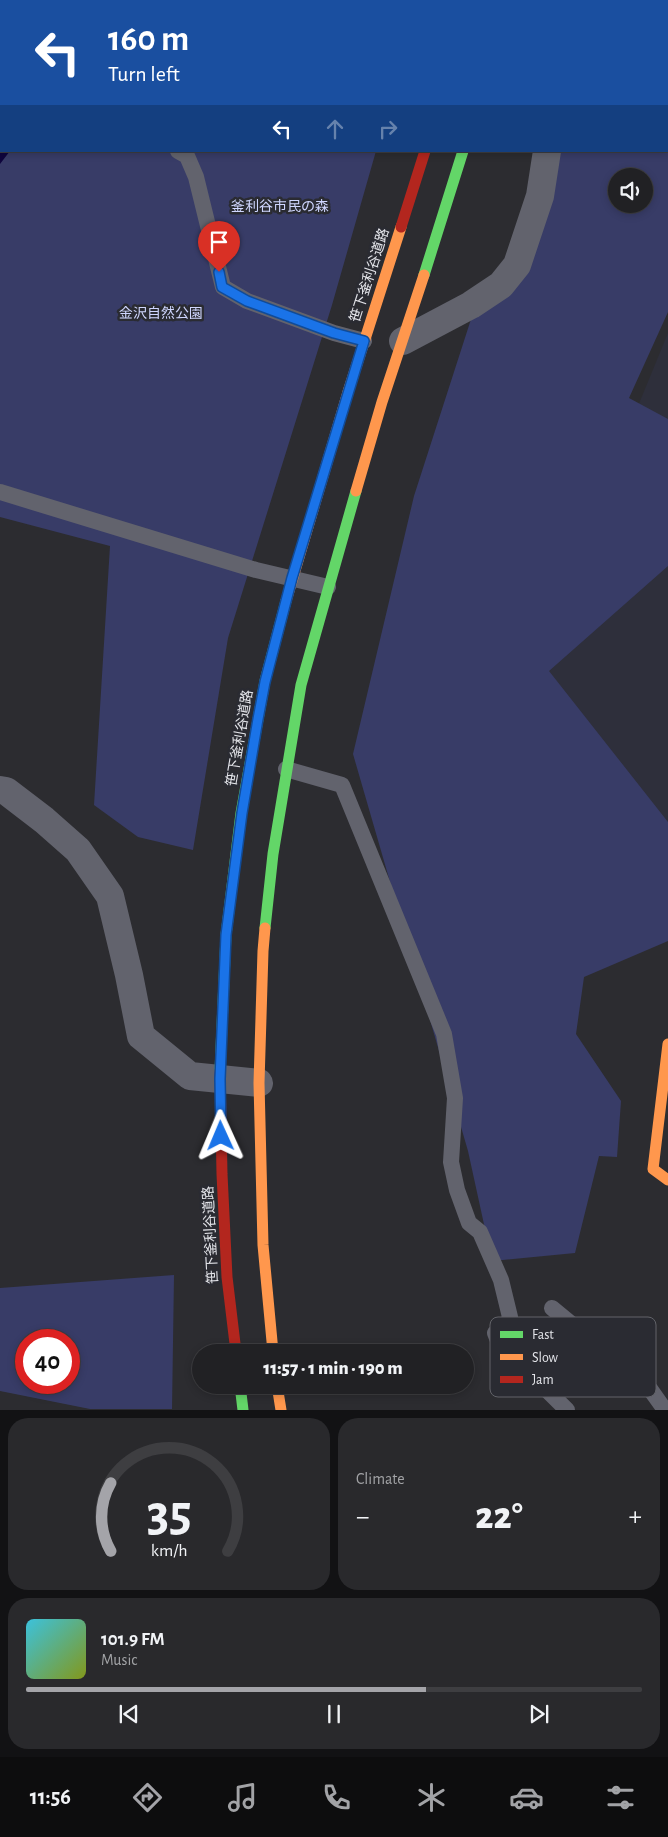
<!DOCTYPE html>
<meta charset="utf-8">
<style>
:root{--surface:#212124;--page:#29292c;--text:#f1f3f6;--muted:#a2a3a6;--line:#3e3e41;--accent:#a4a4a9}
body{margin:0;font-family:"Alegreya Sans","Noto Sans JP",sans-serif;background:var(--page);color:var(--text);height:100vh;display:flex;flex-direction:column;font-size:19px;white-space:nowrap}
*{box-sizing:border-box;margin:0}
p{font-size:16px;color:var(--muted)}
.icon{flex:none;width:28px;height:28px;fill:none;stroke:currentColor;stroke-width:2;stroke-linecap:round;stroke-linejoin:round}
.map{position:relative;height:1410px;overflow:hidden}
.side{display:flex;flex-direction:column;gap:8px;padding:8px;background:#121214;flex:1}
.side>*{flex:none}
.hud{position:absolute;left:0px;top:0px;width:669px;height:152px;box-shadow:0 2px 8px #0003,0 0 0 1px var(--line);background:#1a4fa0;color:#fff;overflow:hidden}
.fabs{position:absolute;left:608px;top:168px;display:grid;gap:10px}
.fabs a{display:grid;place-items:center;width:45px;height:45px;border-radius:50%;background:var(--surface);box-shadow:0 2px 8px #0003,0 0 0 1px var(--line);font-size:25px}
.speed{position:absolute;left:15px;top:1329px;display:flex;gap:10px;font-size:25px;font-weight:700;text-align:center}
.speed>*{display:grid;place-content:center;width:65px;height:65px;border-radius:50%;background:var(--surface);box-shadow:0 2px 8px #0003,0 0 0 1px var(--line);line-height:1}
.speed .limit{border:8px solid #d22;background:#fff;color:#111}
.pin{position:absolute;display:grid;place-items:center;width:42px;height:42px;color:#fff;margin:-51px -21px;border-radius:50% 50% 50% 0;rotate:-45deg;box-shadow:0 0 5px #0007}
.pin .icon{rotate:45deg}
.me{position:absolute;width:55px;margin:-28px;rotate:359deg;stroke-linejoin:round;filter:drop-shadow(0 0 4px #0008)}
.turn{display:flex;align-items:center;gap:18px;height:105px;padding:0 25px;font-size:22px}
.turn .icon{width:65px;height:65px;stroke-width:2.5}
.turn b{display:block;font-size:35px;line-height:42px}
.lanes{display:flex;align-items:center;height:48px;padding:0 25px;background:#0003;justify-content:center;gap:25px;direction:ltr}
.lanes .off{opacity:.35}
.big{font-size:38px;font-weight:800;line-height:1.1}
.side .widget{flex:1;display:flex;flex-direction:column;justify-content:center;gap:8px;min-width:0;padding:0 18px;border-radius:20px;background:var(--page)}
.side .dial{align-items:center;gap:0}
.dial svg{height:130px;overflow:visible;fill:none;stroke:var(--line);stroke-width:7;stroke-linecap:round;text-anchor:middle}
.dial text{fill:var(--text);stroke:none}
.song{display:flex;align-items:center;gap:15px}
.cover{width:60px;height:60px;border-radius:8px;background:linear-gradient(135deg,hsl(190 70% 55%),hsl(70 70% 35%))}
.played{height:5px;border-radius:2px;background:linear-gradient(90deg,var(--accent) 65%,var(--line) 65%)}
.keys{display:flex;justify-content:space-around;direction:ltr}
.heat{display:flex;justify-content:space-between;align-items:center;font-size:28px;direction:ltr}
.side .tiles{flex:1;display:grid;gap:8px;grid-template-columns:1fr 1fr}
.widget:last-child{grid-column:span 2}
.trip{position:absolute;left:192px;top:1344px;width:282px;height:50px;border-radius:25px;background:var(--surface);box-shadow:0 2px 8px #0003,0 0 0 1px var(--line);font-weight:800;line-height:50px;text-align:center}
.menu{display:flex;height:80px;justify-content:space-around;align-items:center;background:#0d0d0e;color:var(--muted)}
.menu .icon{width:35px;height:35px}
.menu .on{color:var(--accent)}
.menu b{font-size:22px;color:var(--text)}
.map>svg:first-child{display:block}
</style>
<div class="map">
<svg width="668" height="1410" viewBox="0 0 668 1410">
<rect width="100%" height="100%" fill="#2c2c30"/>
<!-- built -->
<path fill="#2e2f3b" d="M668,333V859L529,671Z"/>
<!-- green -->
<g fill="#383c67" fill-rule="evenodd">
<path d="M0,0H414L1,1V151H376L332,305L228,638L193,850L138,837L94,805L110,546L0,517Z"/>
<path d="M624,0H668V312L629,398L668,419V566L549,671L668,822V941L584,977L576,1034L621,1101L617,1157L599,1156L575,1253L492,1261L468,1151L353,754L414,496L473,313L521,278L559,151H668V1H623ZM616,176H644V204H616Z"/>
<path d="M174,1275L172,1409H90L0,1391V1288ZM26,1340H69V1382H26Z"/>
</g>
<!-- water -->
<path fill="#0f053d" d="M0,66L1,151H10L0,164Z"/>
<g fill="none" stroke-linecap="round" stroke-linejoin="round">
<!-- lane -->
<g stroke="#62636d" stroke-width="16">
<path d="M0,45H1"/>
<path d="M178,151L187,156L196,177L223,287L247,301L334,333L364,341"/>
<path d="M0,492L256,570L328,587"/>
<path d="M286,769L342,785L444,1034L455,1098L451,1162L457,1190L469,1223L480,1232L501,1280L510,1317L506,1326L495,1333L499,1343L567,1410"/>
<path d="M552,1308L650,1389L665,1410"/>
</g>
<!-- street -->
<g stroke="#62636d" stroke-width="28">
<path d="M611,1L612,0"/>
<path d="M403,341L471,305L501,285L517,265L540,196L547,151"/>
<path d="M0,790L6,791L44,820L78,850L110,896L129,975L141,1036L190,1076L259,1083"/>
</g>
<!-- fast -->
<g stroke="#63d668" stroke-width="11">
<path d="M503,0V1"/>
<path d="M424,275L463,151"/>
<path d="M265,928L273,854L301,685L356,491"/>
<path d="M220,1071L226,935L241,813L265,681L286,601"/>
<path d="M240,1385L243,1410"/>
</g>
<!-- slow -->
<g stroke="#ff974d" stroke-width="11">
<path d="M465,0V1"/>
<path d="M356,491L382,402L424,275"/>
<path d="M286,601L348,392L401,227"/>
<path d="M265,928L263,951L259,1083L263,1245L273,1352"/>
<path d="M668,1044L653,1169L668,1180"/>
<path d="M277,1385L281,1410"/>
</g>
<!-- jam -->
<g stroke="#b3261e" stroke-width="11">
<path d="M401,227L425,151"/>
<path d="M220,1071L222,1174L227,1277L236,1352"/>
</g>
</g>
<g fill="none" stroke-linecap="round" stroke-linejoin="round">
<!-- route casing -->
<g stroke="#114b97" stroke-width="12">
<path id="route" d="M219,272L222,287L247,301L334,333L364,341L292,578L265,682L258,719L242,813L226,935L220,1079L221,1136"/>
</g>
<!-- route -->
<use href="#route" stroke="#1a73e8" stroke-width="9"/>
</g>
<g text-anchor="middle" stroke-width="5" stroke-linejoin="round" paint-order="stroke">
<!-- park labels -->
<g font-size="14" fill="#cfd6fe" stroke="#2a2b32">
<text x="280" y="211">釜利谷市民の森</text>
<text x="161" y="318">金沢自然公園</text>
</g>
<!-- street labels -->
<g font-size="14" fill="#e4e5ea" stroke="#2a2b32">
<text transform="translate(369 275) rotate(-72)" y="5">笹下釜利谷道路</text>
<text transform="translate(239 738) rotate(-80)" y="5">笹下釜利谷道路</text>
<text transform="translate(210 1235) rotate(-93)" y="5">笹下釜利谷道路</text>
</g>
</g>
<!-- legend -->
<rect x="490" y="1317" width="166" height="80" rx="8" fill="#2a2b32" stroke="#626369" stroke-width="1"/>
<rect x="500" y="1331" width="23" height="7" fill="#63d668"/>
<rect x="500" y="1354" width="23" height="6" fill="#ff974d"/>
<rect x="500" y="1376" width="23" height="7" fill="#b3261e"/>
<g font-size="14" fill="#e4e5ea">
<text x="532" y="1339">Fast</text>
<text x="532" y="1362">Slow</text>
<text x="532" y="1384">Jam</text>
</g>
</svg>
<div class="fabs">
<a><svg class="icon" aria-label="sound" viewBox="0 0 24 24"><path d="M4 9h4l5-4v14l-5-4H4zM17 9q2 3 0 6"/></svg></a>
</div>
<div class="speed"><div class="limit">40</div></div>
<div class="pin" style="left:219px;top:272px;background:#d93025"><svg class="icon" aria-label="arrive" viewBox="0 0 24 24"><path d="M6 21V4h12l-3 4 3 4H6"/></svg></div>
<svg class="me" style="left:221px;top:1136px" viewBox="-20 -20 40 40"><path d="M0-17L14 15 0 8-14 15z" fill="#1a73e8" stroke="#fff" stroke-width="4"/></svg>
<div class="trip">11:57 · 1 min · 190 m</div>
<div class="hud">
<div class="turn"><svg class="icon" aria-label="left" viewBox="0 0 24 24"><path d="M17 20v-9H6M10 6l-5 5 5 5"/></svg><div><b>160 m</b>Turn left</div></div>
<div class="lanes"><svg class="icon" aria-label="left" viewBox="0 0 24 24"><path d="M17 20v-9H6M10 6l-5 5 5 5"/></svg><svg class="icon off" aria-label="ahead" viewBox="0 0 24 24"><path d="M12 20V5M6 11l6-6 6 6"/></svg><svg class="icon off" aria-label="right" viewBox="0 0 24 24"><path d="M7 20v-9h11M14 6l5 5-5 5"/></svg></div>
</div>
</div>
<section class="side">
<div class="tiles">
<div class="widget dial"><svg viewBox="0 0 100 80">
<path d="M14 69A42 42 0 1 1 86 69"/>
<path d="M14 69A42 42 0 0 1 14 27" stroke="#a4a4a9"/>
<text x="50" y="56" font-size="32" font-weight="700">35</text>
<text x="50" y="72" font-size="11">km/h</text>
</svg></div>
<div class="widget"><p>Climate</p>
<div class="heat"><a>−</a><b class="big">22°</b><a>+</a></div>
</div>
<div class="widget">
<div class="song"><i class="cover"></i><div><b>101.9 FM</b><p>Music</p></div></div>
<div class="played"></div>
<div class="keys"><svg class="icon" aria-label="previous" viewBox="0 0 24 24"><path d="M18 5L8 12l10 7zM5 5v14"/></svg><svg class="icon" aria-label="pause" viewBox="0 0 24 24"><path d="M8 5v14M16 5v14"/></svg><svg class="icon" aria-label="next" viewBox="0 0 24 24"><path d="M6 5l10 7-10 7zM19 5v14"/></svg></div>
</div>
</div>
</section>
<nav class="menu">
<b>11:56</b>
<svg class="icon on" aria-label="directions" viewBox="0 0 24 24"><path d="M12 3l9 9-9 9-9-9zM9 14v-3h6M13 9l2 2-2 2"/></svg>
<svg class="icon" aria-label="music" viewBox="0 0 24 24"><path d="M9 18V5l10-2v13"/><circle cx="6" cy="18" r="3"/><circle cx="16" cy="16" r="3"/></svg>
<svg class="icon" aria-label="phone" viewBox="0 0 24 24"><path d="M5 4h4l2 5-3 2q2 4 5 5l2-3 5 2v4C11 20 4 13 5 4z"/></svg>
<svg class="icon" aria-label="climate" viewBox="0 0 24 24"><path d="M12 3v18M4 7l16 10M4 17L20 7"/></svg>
<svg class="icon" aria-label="car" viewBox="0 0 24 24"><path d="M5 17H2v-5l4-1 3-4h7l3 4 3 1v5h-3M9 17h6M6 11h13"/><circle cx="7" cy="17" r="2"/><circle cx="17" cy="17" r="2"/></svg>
<svg class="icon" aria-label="filters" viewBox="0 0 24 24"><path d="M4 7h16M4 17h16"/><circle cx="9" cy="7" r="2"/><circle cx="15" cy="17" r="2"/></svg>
</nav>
